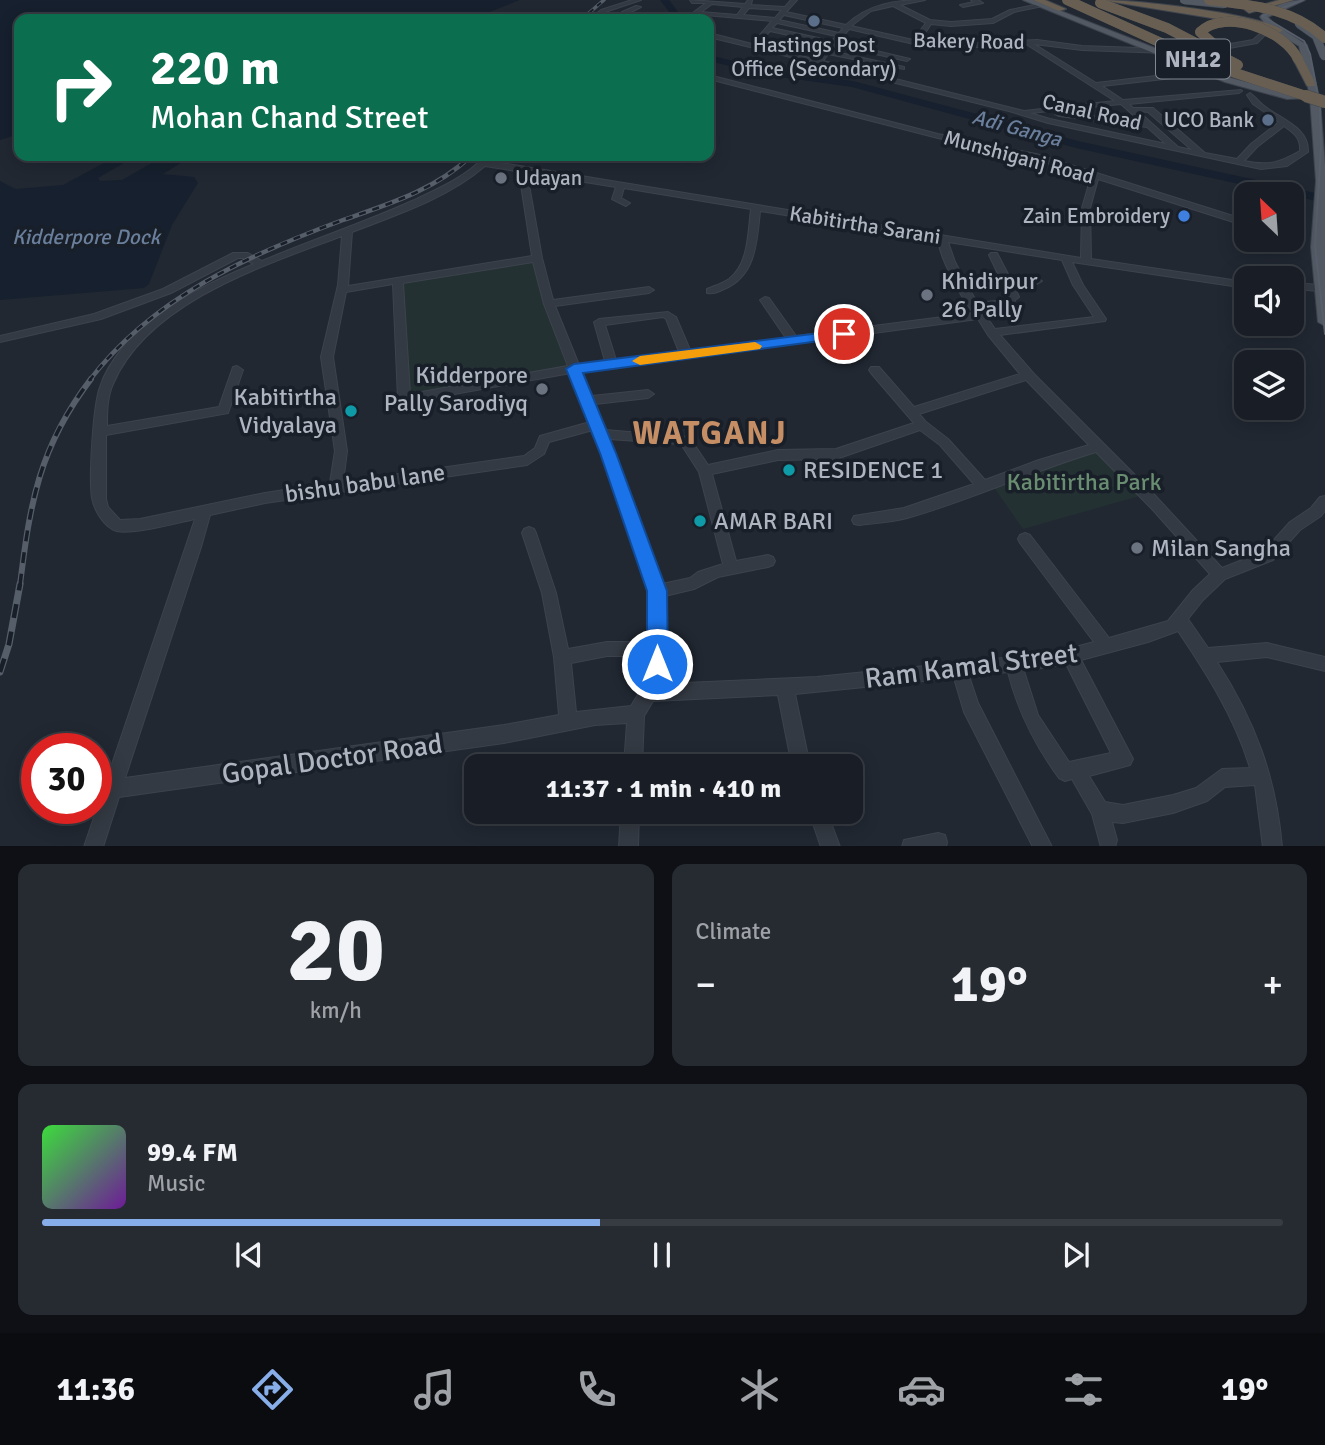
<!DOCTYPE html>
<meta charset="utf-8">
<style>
:root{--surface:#191e26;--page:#262b32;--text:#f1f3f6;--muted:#9fa2a7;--line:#373c43;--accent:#88aeea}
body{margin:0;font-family:Signika,sans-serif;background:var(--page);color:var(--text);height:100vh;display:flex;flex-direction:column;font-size:26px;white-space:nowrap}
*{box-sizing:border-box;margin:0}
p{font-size:23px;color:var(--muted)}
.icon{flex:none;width:38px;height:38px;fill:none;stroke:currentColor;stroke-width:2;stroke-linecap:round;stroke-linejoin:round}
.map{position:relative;height:846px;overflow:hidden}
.panel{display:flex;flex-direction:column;gap:18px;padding:18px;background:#0e1015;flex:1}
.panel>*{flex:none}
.hud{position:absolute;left:14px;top:14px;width:700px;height:147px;border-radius:14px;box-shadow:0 4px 18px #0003,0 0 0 2px var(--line);background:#0b6e4f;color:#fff;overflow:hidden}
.needle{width:46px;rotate:335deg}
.buttons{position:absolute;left:1234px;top:182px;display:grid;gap:14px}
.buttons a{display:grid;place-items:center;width:70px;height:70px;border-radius:14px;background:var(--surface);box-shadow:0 4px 18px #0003,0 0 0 2px var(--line);font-size:35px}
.speed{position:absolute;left:21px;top:733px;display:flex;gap:14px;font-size:35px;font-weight:700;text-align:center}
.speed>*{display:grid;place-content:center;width:91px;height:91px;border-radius:50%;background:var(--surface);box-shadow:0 4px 18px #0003,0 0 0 2px var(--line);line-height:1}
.speed .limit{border:10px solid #d22;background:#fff;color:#111}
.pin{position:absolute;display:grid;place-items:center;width:60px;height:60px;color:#fff;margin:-30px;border:4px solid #fff;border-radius:50%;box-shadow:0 2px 7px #0007}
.me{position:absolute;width:77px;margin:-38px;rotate:0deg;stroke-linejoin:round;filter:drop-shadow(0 0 5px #0008)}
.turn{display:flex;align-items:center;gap:24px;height:147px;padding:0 21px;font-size:32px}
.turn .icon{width:91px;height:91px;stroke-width:2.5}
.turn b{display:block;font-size:49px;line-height:60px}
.big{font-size:52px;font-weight:800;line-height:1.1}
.panel .widget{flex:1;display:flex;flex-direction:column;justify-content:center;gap:10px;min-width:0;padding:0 24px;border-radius:14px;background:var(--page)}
.panel .dial{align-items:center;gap:0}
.dial b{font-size:91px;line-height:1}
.song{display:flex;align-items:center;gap:21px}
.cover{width:84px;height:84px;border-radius:10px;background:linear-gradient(135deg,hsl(120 70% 55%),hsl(280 70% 35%))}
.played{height:7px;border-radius:4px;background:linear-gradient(90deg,var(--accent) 45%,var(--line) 45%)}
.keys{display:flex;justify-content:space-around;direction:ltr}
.heat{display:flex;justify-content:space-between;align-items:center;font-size:38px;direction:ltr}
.panel .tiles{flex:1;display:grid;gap:18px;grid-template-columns:1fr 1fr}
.widget:last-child{grid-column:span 2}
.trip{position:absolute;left:464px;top:754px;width:399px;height:70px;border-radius:14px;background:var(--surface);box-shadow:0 4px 18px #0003,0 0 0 2px var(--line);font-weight:800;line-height:70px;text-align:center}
.tabs{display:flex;height:112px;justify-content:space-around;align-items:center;background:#0a0c0f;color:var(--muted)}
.tabs .icon{width:49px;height:49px}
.tabs .selected{color:var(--accent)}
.tabs b{font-size:32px;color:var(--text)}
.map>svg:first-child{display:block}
</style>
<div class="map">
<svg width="1325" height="847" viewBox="0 0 1325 847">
<rect width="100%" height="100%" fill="#212832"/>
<!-- green -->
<g fill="#233133">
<path d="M533,261L569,366L410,393L402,281Z"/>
<path d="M1098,448L1143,495L1023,529L993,486Z"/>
</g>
<!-- water -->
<g fill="#16202e">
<path d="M0,0H520L472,19L463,15L459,17L463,19H19V134L0,140Z"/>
<path d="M117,156H136L98,178L100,181L122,180L164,156H192L163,174L194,177L198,183L172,225L149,284L144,288L0,300V181L16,189L63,185Z"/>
</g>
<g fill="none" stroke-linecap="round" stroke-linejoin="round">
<!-- river -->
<g fill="#16202e" fill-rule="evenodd">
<path d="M660,0H669L679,13L678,19H670V13Z"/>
<path d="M709,55L766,69L853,81L1078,141L1325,195V203L1076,148L852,87L766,75L709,61Z"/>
</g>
<!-- minor casing -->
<g stroke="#3d434d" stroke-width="2">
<g id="minor">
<path d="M632,0H641L605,12L596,19H590L601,10Z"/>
<path d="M690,0L745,4L748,0H752L751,5L785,7L791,0H797L786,12L846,25C868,4 895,0 925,0L900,5L930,20L951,22L992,19L1010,10L1040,4L1043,6L1014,12L993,23L951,26L931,24L923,36L978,43L1037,40L1082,46L1196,50L1253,40L1262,32L1278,28L1280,31L1266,34L1257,43L1196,54L1082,50L1034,44L1096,83L1199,71L1202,73L1199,75L1102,86L1123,100L1241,90L1242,91L1239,93L1129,104L1133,108H1153L1205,153L1237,159L1251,144L1279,122L1253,104L1247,95L1250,93C1256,97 1260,104 1267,108C1283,120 1309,128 1308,152L1287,166L1261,169L1048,123L1009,111L709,37V33L752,44L772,21L694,14V12L706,3H692ZM712,4L743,7L737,15L701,12ZM893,6L926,23L913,40L851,26L871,11ZM749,8L782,10L775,18L743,15ZM784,15L843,28L839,33L779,20ZM777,23L836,36L832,41L772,28ZM849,29L914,44L920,39L978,47L1026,44L1115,101L1024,111L823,61L828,54L904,69V67L831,51L835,45L907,61L910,59L838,42ZM770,31L830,44L817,60L757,45ZM1121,104L1141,122L1059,112L1055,114L1059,116L1147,127L1166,144L1050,119L1030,113ZM1138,111L1148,112L1192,150L1178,147ZM1284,126C1294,133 1301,138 1300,151C1279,163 1269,166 1244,161L1257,147Z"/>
<path d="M971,0H978L983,3L963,7L960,5L974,2Z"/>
<path d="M636,6L641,7L629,13L630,16L604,19L622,14V12Z"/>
<path d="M649,15L651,18L629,19Z"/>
<path d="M709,75L938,134L1036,154L1246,220V226L1098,179L1090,208L1091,259L1246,282V288L1072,262L1083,285L1106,319L1105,321L1000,335L1034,374L1149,489L1222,568L1263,552L1290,522L1311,508L1320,497L1325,496V511L1321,516L1300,530L1273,560L1225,579L1203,600L1188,619L1208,648L1267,643L1325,657V671L1267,657L1217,662C1255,721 1276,777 1282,847H1263L1255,785L1225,787L1207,801L1173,813L1123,823L1112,822L1117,840L1115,847H1101L1092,814L1072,779L1065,781L1059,778C1035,745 1018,712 1008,672L969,676L978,703L1052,847H1033L964,712L954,678L795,694L810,766H792L778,695L653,701L644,716L642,766H624L627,723L595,725L504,743L119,797L103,847H84L195,519C180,522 123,538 112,529C102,523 94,509 92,498C89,478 93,406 100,387C104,374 115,357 124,346C153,310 212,281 254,264L243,258H238L171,293L101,319L0,342V336L94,314L163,289L233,253H248L262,261C312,240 363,223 412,201C438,189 466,177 485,156H493L489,161L1081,258L1082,208L1091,177L1031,158L938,138L709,79ZM485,166L528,173L521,185L532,256L348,286L352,232C396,215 448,198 485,166ZM535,174L616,187L612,199L626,206L630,203L621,198L624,188L751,209C748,232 749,264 729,279C722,284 714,286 707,289V293C714,294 718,292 724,289C756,276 757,241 760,211L938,240C940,258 963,302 974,313L796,336L769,298L765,297L760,300L786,338L690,350L676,317L668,312L599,319L594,322L605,361L579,365L555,306L649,293L654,290L649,287L553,300L542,258L529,185ZM342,236L338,285L321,357L335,451L330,483L265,493L140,519L120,520L108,507L106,499V435L228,413L243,370L237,366L233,367L219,407L107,426C107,413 107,397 113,384C148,302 265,265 342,236ZM948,242L1062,260L1073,285L1094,317L995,329L981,309L1014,305L1015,300L1019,297L1013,284H1037L1042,281L1037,278H1010L997,253H991L989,255L1008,294L1005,300L977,303L955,262ZM533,262L544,304L568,366L410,394L403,283ZM393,284L398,399L400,402L404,403L571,373L590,422L540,436L535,448L524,456L343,482L347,451L333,357L346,292ZM663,317L666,319L679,352L616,360L605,325ZM978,319L988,335L1020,374L914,407L879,367H871L869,370L871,373L914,423L836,449L778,450L708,465L689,437L605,430L595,404L648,398L654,394L648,390L592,396L582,372ZM1026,380L1089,445L1039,460L985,480L948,439L926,422L919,414ZM593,430L650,591L649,642H607L568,649L556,593L536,533L534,529L529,527L524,529L522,533L542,593L554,657L559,715L504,725L125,778L201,547L210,515L265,503L527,465L544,454L549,442ZM920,430L940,445L974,484L904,508L854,516L852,520L854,524L859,525C875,523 892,522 907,518C971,500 1032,471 1096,452L1153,510L1210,574L1193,590L1168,621L1109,638L1030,535L1025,533L1020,535L1018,539L1020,543L1094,642L1053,653L817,677L662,684L665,678V596L694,589L718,577L768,567L773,565L775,561L773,557L768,555L736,561L712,474L778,460L836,459ZM609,439L681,444L699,472L723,564L698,572L690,578L662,584ZM1178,631C1207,674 1235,718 1250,768L1222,769L1196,788L1173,795L1123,805L1105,802L1089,776L1130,765L1133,759L1081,660L1148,642ZM607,656H649V677L631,706L576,712L571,663ZM1066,664L1111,753L1069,762L1038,715L1024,671Z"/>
<path d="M1292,235L1297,236L1299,238L1294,241L1289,240H1292Z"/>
<path d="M1292,283L1321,285L1325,286V290L1321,291L1292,289Z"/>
<path d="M621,812H639L638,847H619Z"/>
<path d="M809,812H827L840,847H821Z"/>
<path d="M938,833L945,835L947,842L946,847H902L904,840Z"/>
</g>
</g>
<!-- major casing -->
<g stroke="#3d434d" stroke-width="2">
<path id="major" d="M1023,0H1033L1231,78L1287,93L1309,92L1299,46L1268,28L1260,17C1269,6 1291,0 1305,0L1268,17L1274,24L1307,45L1320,102L1325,165V326L1318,322L1311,247L1316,181L1310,98L1287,99L1225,82Z"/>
</g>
<!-- highway casing -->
<g stroke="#3e454e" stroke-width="2">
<g id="highway">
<path d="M1033,0H1045L1066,9L1059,11Z"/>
<path d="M1101,0C1136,0 1256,13 1283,30L1278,33L1236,22Z"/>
<path d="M1279,0H1294L1249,13L1245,10Z"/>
<path d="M1294,57H1302L1316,84L1315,86H1307L1293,59Z"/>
</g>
</g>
<!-- minor -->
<use href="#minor" fill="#343a43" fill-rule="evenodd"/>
<!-- major -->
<use href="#major" fill="#525963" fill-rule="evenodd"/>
<!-- highway -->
<use href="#highway" fill="#685f52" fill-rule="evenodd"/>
<!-- tram -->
<path stroke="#565e6a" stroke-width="2" d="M1303,0L1262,16L1304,41L1310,54L1320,106L1321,148L1315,246L1325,334"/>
<!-- rail-far3 casing -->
<g stroke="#565e6a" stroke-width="3.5">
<path id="rail-far3" d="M582,19L604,0"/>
</g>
<!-- rail-far2 casing -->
<g stroke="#565e6a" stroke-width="4.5">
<path id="rail-far2" d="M89,381C152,298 248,255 343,220C389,204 435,190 471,156"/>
</g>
<!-- rail-far1 casing -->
<g stroke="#565e6a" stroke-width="6">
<path id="rail-far1" d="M20,585C30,503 39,447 91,379"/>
</g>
<!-- rail casing -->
<g stroke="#565e6a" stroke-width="7">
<path id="rail" d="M0,672L9,644L20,584"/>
</g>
<!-- rail-far3 -->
<use href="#rail-far3" stroke="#191f28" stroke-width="2" stroke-dasharray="5" stroke-linecap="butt"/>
<!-- rail-far2 -->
<use href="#rail-far2" stroke="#191f28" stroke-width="2.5" stroke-dasharray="7" stroke-linecap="butt"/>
<!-- rail-far1 -->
<use href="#rail-far1" stroke="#191f28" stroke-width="3.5" stroke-dasharray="11" stroke-linecap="butt"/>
<!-- rail -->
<use href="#rail" stroke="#191f28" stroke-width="4.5" stroke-dasharray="14" stroke-linecap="butt"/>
<!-- major-bridge casing -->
<g stroke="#3d434d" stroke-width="9" stroke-linecap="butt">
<g id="major-bridge">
<path d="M1184,0L1224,4"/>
<path d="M1299,24L1316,36L1324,56"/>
</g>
</g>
<!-- highway-bridge-far1 casing -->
<g stroke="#3e454e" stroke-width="10" stroke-linecap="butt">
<g id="highway-bridge-far1">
<path d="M1067,0L1205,63L1312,98"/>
<path d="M1209,0C1251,5 1293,8 1325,38"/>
<path d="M1100,3L1167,28L1238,65"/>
<path d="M1218,48L1200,32C1226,8 1284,30 1298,59"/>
</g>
</g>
<!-- highway-bridge casing -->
<g stroke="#3e454e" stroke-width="13" stroke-linecap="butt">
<path id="highway-bridge" d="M1306,96L1325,102"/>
</g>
<!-- major-bridge -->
<use href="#major-bridge" stroke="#525963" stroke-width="8"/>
<!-- highway-bridge-far1 -->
<use href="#highway-bridge-far1" stroke="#685f52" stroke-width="10"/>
<!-- highway-bridge -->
<use href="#highway-bridge" stroke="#685f52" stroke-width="12"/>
</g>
<!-- route -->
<path fill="#1a73e8" stroke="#114b97" stroke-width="2" d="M844,330L851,334L849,337L583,373L616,453L667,591L668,664L665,670L657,673L650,670L647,664V591L600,453L566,369L574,364Z"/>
<!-- slow -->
<path fill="#f59e0b" d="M755,342L762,346L760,349L640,365L632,361L640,356Z"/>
<!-- markers -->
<g fill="#5c6f8a" stroke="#191f28" stroke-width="2.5">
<circle cx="814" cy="21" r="7"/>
<circle cx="1268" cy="120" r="7"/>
</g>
<g fill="#6b7280" stroke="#191f28" stroke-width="2.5">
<circle cx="501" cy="178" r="7"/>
<circle cx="927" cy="295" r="7"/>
<circle cx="542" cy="389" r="7"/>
<circle cx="1137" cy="548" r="7"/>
</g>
<circle fill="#3f7fe0" stroke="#191f28" stroke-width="2.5" cx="1184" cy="216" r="7"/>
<g fill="#0f9aa8" stroke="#191f28" stroke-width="2.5">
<circle cx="351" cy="411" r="7"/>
<circle cx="789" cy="470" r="7"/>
<circle cx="700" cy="521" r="7"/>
</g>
<g text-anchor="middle" stroke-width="7" stroke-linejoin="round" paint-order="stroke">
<!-- far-street labels -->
<g font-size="21" fill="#aeb5c0" stroke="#191f28">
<text transform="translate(969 41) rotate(1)" y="7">Bakery Road</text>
<text transform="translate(1092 112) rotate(13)" y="7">Canal Road</text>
<text transform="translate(1019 157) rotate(15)" y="7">Munshiganj Road</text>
<text transform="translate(865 225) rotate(9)" y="7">Kabitirtha Sarani</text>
</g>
<!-- far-poi labels -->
<g font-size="21" fill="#aeb5c0" stroke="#191f28" text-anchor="end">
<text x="814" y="52" text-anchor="middle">Hastings Post<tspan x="814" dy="24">Office (Secondary)</tspan></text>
<text x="1254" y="127">UCO Bank</text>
<text x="515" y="185" text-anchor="start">Udayan</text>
<text x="1170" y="223">Zain Embroidery</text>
</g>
<!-- far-water labels -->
<g font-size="21" font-style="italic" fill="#6a7f9c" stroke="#191f28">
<text transform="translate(1017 128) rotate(15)" y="7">Adi Ganga</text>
<text x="86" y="244">Kidderpore Dock</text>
</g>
<!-- shield labels -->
<rect fill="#191f28" stroke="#818892" stroke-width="2" x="1156" y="39.5" width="74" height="39" rx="5"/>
<g font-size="23" font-weight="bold" fill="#aeb5c0">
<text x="1193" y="67">NH12</text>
</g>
<!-- poi labels -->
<g font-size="24" fill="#aeb5c0" stroke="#191f28" text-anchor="start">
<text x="941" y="289">Khidirpur<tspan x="941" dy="28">26 Pally</tspan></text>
<text x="528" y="383" text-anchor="end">Kidderpore<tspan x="528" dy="28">Pally Sarodiyq</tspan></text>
<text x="337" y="405" text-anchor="end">Kabitirtha<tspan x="337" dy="28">Vidyalaya</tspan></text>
<text x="803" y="478">RESIDENCE 1</text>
<text x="714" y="529">AMAR BARI</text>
<text x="1151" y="556">Milan Sangha</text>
</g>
<!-- park labels -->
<g font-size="24" fill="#698d71" stroke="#191f28">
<text x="1084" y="490">Kabitirtha Park</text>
</g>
<!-- street labels -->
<g font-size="24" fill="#aeb5c0" stroke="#191f28">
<text transform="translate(365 483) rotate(-8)" y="8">bishu babu lane</text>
</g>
<!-- near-street labels -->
<g font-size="28" fill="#aeb5c0" stroke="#191f28">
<text transform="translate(971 665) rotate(-7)" y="10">Ram Kamal Street</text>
<text transform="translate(332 758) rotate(-8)" y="10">Gopal Doctor Road</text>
</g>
<!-- district labels -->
<g font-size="32" font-weight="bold" letter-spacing="2" fill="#c58e64" stroke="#191f28">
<text x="710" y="444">WATGANJ</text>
</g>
</g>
</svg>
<div class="buttons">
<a><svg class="needle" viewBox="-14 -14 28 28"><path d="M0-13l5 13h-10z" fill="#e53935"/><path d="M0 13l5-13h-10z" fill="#9fa2a7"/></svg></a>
<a><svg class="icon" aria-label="sound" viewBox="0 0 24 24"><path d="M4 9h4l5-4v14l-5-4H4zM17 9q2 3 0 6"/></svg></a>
<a><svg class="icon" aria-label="layers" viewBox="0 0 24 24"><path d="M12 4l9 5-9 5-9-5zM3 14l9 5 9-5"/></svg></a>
</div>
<div class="speed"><div class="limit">30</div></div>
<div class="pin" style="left:844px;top:334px;background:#d93025"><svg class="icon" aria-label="arrive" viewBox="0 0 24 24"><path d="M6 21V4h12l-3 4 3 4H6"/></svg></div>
<svg class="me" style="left:657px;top:664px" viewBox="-20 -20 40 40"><circle r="17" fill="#1a73e8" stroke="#fff" stroke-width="3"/><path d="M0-11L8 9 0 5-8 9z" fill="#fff"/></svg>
<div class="trip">11:37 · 1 min · 410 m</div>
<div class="hud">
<div class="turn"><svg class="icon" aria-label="right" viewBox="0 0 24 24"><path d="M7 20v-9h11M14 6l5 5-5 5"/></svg><div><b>220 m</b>Mohan Chand Street</div></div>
</div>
</div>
<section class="panel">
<div class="tiles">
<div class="widget dial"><b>20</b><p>km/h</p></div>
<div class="widget"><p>Climate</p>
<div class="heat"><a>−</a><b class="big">19°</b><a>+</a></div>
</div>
<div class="widget">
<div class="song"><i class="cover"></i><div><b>99.4 FM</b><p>Music</p></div></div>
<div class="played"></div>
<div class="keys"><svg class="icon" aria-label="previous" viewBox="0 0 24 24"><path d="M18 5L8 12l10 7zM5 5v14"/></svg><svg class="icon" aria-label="pause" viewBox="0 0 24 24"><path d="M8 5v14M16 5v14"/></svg><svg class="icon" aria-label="next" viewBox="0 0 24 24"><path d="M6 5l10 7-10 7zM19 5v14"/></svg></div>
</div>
</div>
</section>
<nav class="tabs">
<b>11:36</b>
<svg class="icon selected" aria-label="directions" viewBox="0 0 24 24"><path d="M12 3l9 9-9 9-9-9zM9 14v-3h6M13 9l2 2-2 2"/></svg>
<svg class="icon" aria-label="music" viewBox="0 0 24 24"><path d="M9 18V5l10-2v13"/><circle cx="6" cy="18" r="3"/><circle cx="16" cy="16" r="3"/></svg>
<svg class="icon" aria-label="phone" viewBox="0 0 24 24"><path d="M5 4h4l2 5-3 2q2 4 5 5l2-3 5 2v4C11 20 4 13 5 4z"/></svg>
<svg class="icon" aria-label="climate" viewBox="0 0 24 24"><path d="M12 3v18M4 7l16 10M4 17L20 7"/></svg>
<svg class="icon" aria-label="car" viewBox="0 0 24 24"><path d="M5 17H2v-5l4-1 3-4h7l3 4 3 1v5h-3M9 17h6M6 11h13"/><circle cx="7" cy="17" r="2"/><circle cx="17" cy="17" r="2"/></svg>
<svg class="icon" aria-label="filters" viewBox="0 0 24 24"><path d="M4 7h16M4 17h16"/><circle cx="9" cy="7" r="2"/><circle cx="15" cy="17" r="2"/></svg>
<b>19°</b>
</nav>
